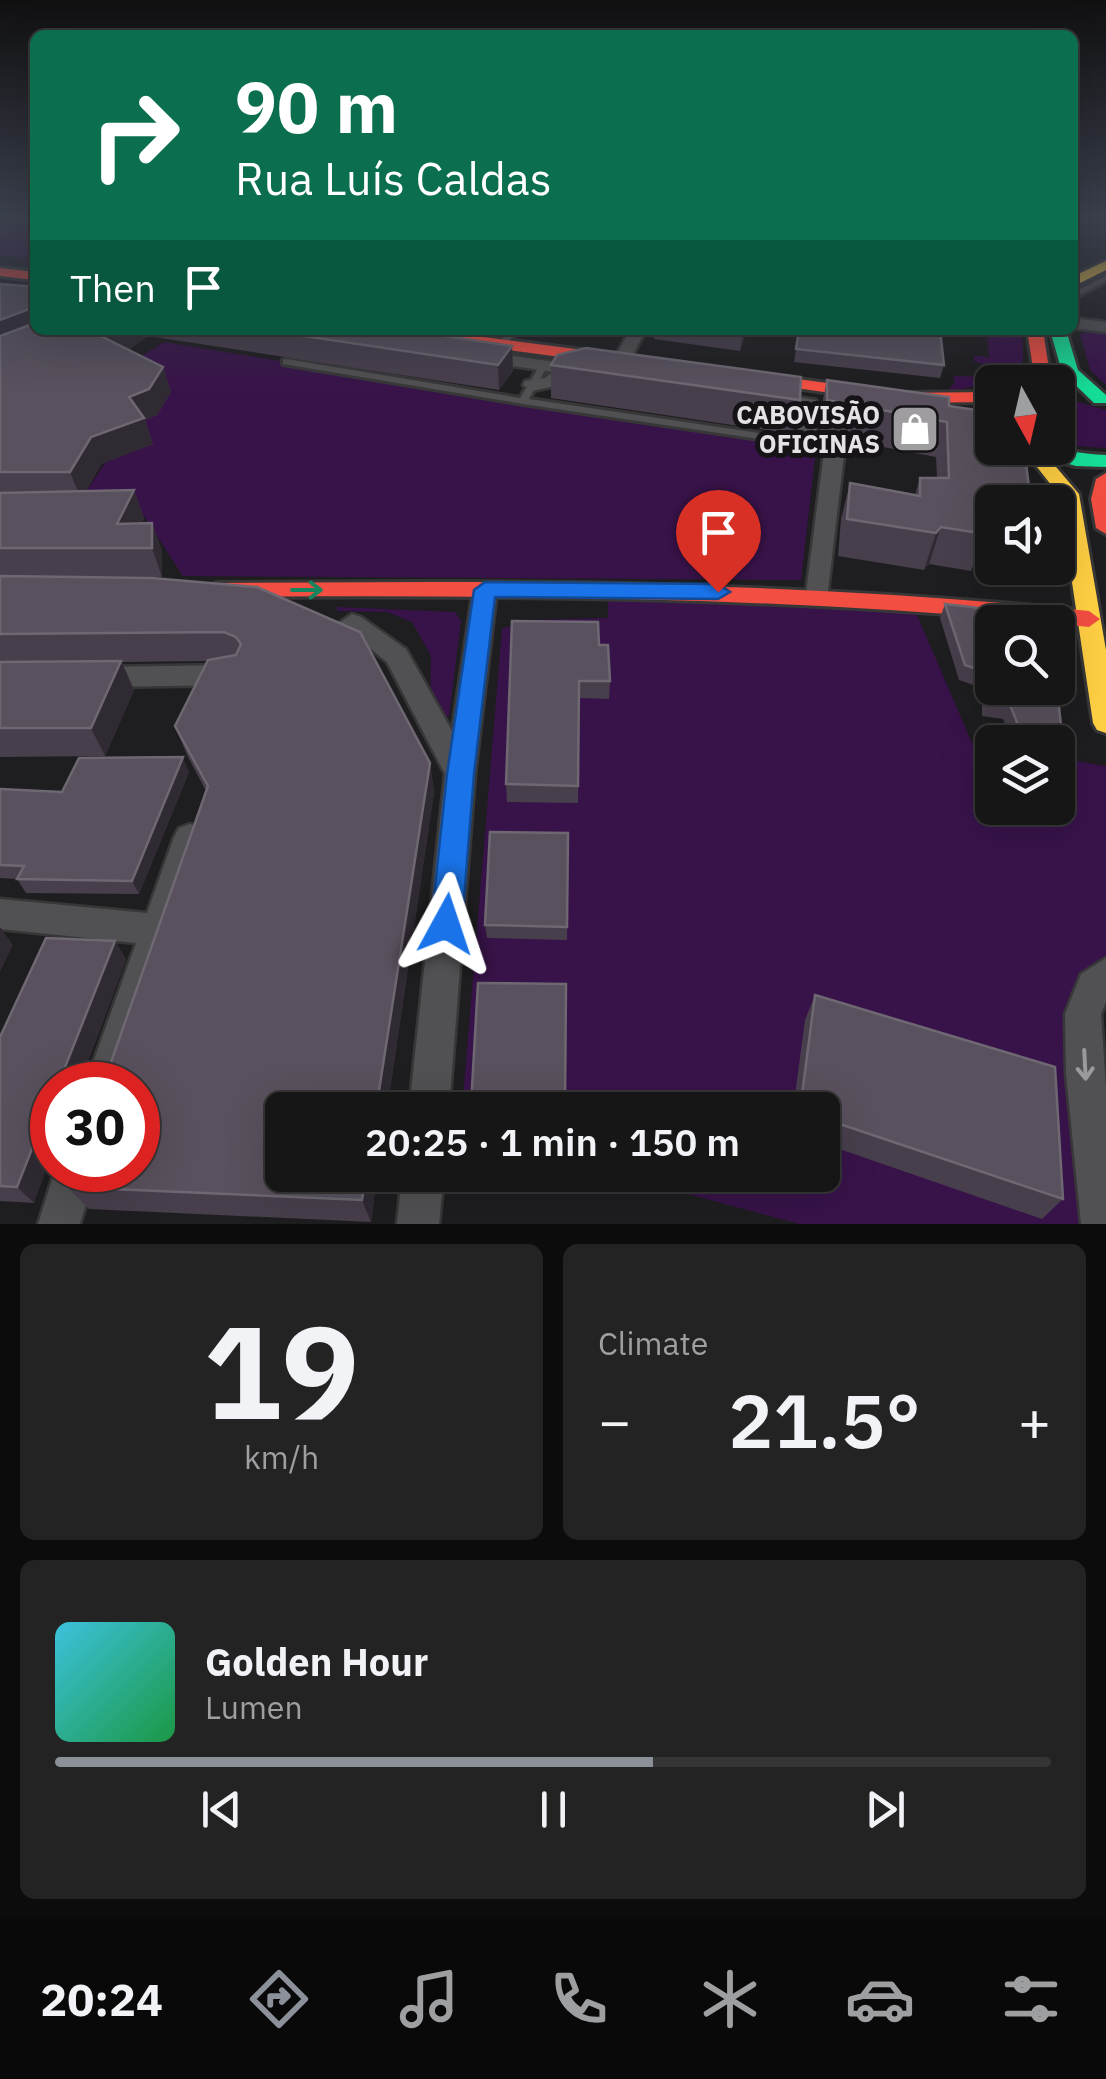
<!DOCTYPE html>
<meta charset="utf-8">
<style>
:root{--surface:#161617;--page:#232324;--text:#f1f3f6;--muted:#9e9fa1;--line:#353536;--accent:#8c9099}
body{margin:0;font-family:"IBM Plex Sans",sans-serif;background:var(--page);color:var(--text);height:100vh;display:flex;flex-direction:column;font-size:38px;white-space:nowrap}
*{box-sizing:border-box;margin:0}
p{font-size:32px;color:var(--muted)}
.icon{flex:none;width:55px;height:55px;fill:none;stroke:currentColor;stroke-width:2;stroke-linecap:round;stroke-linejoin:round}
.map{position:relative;height:1224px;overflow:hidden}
.side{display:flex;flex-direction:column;gap:20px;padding:20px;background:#0c0c0d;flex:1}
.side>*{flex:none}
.banner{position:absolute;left:30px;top:30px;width:1048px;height:305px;border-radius:15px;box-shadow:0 10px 40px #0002,0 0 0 2px var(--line);background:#0b6e4f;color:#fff;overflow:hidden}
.needle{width:65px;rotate:172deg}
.tools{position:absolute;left:975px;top:365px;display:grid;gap:20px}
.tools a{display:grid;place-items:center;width:100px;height:100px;border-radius:15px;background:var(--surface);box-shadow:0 10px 40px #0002,0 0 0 2px var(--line);font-size:50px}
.speed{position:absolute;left:30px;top:1062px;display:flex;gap:20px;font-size:50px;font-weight:700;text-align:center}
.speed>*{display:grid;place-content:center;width:130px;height:130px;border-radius:50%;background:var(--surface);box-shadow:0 10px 40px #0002,0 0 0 2px var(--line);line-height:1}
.speed .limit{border:15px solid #d22;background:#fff;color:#111}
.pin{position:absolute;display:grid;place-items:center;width:85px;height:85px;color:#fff;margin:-102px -42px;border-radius:50% 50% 50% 0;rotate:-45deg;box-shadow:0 0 10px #0007}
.pin .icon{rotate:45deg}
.me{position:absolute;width:110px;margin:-55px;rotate:5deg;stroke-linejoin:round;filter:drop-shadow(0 0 8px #0008)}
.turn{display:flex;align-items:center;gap:35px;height:210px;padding:0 40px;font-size:45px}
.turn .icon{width:130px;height:130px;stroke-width:2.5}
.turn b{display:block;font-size:70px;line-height:85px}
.then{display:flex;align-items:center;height:95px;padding:0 40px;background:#0003;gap:20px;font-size:38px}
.big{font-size:75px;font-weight:600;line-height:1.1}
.side .widget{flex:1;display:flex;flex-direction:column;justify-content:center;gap:15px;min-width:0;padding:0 35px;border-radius:15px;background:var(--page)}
.side .dial{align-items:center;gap:0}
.dial b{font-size:130px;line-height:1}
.song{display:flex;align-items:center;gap:30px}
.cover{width:120px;height:120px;border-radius:15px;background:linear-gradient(135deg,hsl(190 70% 55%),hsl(140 70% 35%))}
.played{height:10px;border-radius:5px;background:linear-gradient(90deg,var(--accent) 60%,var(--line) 60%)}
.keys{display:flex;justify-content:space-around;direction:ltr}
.heat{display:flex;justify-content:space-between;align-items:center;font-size:55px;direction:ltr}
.side .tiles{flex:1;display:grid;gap:20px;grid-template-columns:1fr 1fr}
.widget:last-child{grid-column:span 2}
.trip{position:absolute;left:265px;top:1092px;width:575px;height:100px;border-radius:15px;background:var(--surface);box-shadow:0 10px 40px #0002,0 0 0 2px var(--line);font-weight:600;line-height:100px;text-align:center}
.tabs{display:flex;height:160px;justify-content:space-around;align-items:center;background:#090909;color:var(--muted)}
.tabs .icon{width:70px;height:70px}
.tabs .active{color:var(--accent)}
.tabs b{font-size:45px;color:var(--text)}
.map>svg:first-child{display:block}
</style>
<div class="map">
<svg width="1106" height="1224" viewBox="0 0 1106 1224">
<rect width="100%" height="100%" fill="#1e1d1f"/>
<!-- green -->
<g fill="#381349">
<path d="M0,218H35V259L0,255Z"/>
<path d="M987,330H1022L1023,362C1005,381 973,388 948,391L955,382L953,376L991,377L990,367L974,361V356L989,357Z"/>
<path d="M1087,332L1106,334V385L1090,370L1080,334Z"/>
<path d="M164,342L816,449L801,580L183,576L136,504L79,502L105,463L152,444L122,368Z"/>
<path d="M1058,396L1106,410V448L1058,445Z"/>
<path d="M608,591L914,608L972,743L992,747V808H1058V758L1106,766V975L1094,986L1102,1224H799L625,1177H457L822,1175V1110H462L502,629L527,620L608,618Z"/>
<path d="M337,607L455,612L461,621L449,716L430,720L431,656L412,622L387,612L337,611Z"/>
</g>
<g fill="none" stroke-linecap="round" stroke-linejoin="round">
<!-- lane casing -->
<g stroke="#383738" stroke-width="6">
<g id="lane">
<path d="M1106,276V281L1072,299V293Z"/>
<path d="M509,330H518L506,345H500L499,343Z"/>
<path d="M286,359L520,398L540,365L544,362L548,365L529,399L806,440L811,443L806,446L523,404L283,364V360Z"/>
</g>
</g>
<!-- street casing -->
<g stroke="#383738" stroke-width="5">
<g id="street">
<path d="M1072,318L1106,322V332L1072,328Z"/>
<path d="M630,330H646L620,379H608L605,375Z"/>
<path d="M479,351L583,366L592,371L583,380L532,391L523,385L525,381L545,378L553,372L473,360L470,356Z"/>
<path d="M766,392L816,400V438L842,443L845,447L827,599L818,601L806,593L824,452L799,447V408L759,402L757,398Z"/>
<path d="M485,582L497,590L475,774L449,1110H409L445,774L387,662L339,623L352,614L361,617L406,649L452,731L473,590Z"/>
<path d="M233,665L242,668L246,675L242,682L233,685L98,687L88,684L85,677L88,670L98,667Z"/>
<path d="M190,824L201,828L206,837L123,1085H85L136,943L0,929V899L147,913L174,837L179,828Z"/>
<path d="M1106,958V1002L1101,1014L1106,1088V1224H1081L1066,1074L1065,1014L1081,974Z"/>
<path d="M55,1170H97L80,1224H38Z"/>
<path d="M402,1175H444L439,1224H397Z"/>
</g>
</g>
<!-- fast casing -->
<g stroke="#383738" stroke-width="6">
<g id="fast">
<path d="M1050,330H1066L1078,370L1106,395V403H1094L1062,372Z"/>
<path d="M1021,448C1049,446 1077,454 1106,455V467L1076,466L1024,452Z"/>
</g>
</g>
<!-- slow casing -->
<g stroke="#383738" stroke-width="6">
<g id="slow">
<path d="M1106,261V270L1072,287V277Z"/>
<path d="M1022,448H1040L1079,494L1106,650V733L1097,730L1093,723L1059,495Z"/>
</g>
</g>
<!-- jam casing -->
<g stroke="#383738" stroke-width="6">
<g id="jam">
<path d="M0,268L35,272V280L0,276Z"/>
<path d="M388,330H430L614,354L622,359L614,364L396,335Z"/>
<path d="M1027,330H1043L1049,369L1037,382H1020L1033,368Z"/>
<path d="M755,373L899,393L992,392V402L899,403L749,381V375Z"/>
<path d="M1106,473V534L1096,528L1091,499L1096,479Z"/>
<path d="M435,582C654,582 871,589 1089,611L1100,619L1089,627C800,596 508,595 216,597L205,590L216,583Z"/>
</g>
</g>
<!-- lane -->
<use href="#lane" fill="#515052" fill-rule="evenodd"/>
<!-- street -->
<use href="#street" fill="#515052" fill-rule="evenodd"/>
<!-- fast -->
<use href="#fast" fill="#16e098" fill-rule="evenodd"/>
<!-- slow -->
<use href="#slow" fill="#ffcf43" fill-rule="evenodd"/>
<!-- jam -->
<use href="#jam" fill="#f24e42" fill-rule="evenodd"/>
</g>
<!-- wall -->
<g fill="#483f4c">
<path d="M0,284L35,330H405L512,346L513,371L499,390L148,336L128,350L163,367L171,392L157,415L145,420L153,444L101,464L86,491L134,490L144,518L142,523H152L162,551V577L0,576Z"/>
<path d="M587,330H614L612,334Z"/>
<path d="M654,330H747L740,351L654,339Z"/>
<path d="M799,330L944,365L940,378L794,362Z"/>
<path d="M551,365L800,400L793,434L551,398Z"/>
<path d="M827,380L949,406L977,422L992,502V552L979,550L971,571L929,564L924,570L838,556L841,519L850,483L915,495L920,478H937L936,457L820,435V414Z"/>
<path d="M0,576L152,578L430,763L434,792L387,1110H282L377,1175L371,1222L89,1209L67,1187L206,791L187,755L175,726L208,661L122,662L134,690L105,756L0,757Z"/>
<path d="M945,604L1063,744L1058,753V742H1013L1003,719L982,716V688L959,680L940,618Z"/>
<path d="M599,645L610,681L609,699L579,698L578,803L507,802L506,784Z"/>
<path d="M189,772L139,894L26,893L17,879L0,878V789L62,792Z"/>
<path d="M568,833L567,940L487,938L485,925Z"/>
<path d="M115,941L126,960L79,1085H52L34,1203L0,1201V1037Z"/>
<path d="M566,984L565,1110H472L471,1105Z"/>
<path d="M815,995L1063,1199L1042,1219L822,1143V1110H793L805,1020Z"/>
</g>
<!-- shaded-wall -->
<g fill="#302a33">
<path d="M35,307V330L0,349V320Z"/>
<path d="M114,330H146L148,336L111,362L103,337Z"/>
<path d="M744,330H747L740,351L743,332Z"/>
<path d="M512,346L513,371L499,390L498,365Z"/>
<path d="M163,367L171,392L157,415L145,420L153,444L101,464L81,499L70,472L91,437L129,397Z"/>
<path d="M134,490L144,518L130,548L117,524Z"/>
<path d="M152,523L162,551V577L152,548Z"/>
<path d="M941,527L929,564L924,570L936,533Z"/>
<path d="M121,661L134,690L105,756L91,728Z"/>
<path d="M183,757L189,772L139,894L132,881Z"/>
<path d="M430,763L434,792L387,1110H376Z"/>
<path d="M0,927L13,945L0,972Z"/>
<path d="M115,941L126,960L79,1085H58Z"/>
<path d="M52,1098V1154L34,1203L17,1187Z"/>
<path d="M366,1175H377L371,1222L362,1200Z"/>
</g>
<!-- building -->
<g fill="#59515d" stroke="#6e6872" stroke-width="2.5">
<path d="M0,284L35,287V307L0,320Z"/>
<path d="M35,323V330H114L103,337L163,367L149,389L129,397L144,418L91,437L70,472H0V336Z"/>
<path d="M264,330H405L512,346L498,365Z"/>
<path d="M799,330H940L944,365L796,349Z"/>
<path d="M586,348L801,377L800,400L551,365L557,355Z"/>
<path d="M827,380L949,397V406L977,410V422L992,425V448H1024L1031,502H992V514L981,512L985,534L941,527L936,533L847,519L850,483L920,496V478H949L947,422L827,400Z"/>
<path d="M134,490L117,524L152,523V548H0V493Z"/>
<path d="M0,576L152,578L257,587L360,632L430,763L376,1110H282V1175H366L362,1200L67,1187L73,1170H138V1085H103L208,786L175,726L208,660L236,655L241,644L236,637L224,632L0,634Z"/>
<path d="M945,604L1022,613L1037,622H992V688H1057L1063,744L1023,737L1010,705L989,702L988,673L965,665Z"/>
<path d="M512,621L598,622L599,645H608L610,681H579L578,786L506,784Z"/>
<path d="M121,661L91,728H0V662Z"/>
<path d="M183,757L132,881L17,879L24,866L0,865V789L62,792L79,758Z"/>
<path d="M490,832L568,833L567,927L485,925Z"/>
<path d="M46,938L115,941L58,1085H52V1098L17,1187L0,1186V1037Z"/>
<path d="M478,983L566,984L565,1107L471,1105Z"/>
<path d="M815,995L1055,1067L1063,1199L822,1118V1110H800Z"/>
</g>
<!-- one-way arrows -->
<defs><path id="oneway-shaft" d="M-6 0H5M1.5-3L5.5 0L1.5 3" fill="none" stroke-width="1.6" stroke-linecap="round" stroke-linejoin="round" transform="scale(2.5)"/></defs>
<use stroke="#16845e" href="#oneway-shaft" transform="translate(307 590)"/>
<use stroke="#9a999b" href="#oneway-shaft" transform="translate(1085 1065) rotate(87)"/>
<!-- sky -->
<linearGradient id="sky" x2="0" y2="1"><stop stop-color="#101011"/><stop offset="0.56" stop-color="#3b404d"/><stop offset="1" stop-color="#3b404d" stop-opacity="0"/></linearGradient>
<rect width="1106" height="389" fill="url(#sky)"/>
<!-- route -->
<path fill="#1a73e8" stroke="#114b97" stroke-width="2.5" d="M485,582L718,584L730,592L718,599L495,597L474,774L462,924L457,933L446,938L435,933L431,924L447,774L474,590Z"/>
<!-- icons -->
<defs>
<g id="shop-square" transform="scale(2.5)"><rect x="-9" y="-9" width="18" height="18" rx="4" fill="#9f9d9f" stroke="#151316"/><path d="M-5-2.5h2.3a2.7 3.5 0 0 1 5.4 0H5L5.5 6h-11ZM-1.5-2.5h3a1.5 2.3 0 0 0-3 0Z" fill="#fff"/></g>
</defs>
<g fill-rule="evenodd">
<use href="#shop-square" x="915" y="429"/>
</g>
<g text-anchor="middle" stroke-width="10" stroke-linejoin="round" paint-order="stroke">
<!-- far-poi labels -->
<g font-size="25" font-weight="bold" fill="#e4e2e4" stroke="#151316" text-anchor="end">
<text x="880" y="424">CABOVISÃO<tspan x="880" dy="29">OFICINAS</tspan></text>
</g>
</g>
</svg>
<div class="tools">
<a><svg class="needle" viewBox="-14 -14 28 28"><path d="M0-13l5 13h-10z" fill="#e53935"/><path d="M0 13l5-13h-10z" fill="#9e9fa1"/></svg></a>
<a><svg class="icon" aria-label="sound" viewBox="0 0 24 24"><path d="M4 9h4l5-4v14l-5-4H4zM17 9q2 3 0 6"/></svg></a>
<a><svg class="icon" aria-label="search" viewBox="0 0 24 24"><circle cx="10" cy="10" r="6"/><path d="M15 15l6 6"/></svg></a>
<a><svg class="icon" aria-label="layers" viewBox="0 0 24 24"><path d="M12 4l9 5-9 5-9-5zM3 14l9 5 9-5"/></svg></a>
</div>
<div class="speed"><div class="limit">30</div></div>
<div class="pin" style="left:718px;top:592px;background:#d93025"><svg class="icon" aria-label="arrive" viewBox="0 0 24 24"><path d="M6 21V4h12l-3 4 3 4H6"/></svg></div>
<svg class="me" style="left:446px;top:924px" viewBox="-20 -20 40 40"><path d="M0-17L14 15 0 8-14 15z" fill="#1a73e8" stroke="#fff" stroke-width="4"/></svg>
<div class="trip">20:25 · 1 min · 150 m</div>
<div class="banner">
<div class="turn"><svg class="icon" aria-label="right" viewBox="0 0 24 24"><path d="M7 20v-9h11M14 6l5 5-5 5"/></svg><div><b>90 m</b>Rua Luís Caldas</div></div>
<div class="then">Then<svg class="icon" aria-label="arrive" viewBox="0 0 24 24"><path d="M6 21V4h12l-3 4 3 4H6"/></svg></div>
</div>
</div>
<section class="side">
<div class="tiles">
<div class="widget dial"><b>19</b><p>km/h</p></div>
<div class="widget"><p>Climate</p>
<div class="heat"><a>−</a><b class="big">21.5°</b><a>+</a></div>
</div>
<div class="widget">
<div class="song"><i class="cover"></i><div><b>Golden Hour</b><p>Lumen</p></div></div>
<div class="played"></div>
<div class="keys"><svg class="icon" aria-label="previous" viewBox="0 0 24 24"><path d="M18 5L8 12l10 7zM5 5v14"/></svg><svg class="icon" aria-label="pause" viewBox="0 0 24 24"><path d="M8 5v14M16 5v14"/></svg><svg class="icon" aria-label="next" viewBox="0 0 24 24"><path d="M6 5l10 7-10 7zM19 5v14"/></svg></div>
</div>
</div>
</section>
<nav class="tabs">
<b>20:24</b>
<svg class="icon active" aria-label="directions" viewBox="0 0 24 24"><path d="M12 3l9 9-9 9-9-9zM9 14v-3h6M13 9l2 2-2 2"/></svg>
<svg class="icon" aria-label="music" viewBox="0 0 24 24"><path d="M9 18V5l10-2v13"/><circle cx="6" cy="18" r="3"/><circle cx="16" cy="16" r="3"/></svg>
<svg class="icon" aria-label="phone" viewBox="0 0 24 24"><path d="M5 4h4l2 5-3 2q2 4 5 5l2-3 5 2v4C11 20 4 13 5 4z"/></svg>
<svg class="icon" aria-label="climate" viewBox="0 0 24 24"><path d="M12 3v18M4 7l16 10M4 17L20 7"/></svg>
<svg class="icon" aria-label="car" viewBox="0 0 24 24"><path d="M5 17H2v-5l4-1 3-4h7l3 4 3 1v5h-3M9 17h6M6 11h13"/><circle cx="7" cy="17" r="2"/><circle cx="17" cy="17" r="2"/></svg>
<svg class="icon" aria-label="filters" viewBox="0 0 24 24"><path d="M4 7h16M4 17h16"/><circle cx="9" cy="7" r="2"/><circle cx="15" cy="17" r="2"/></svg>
</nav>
